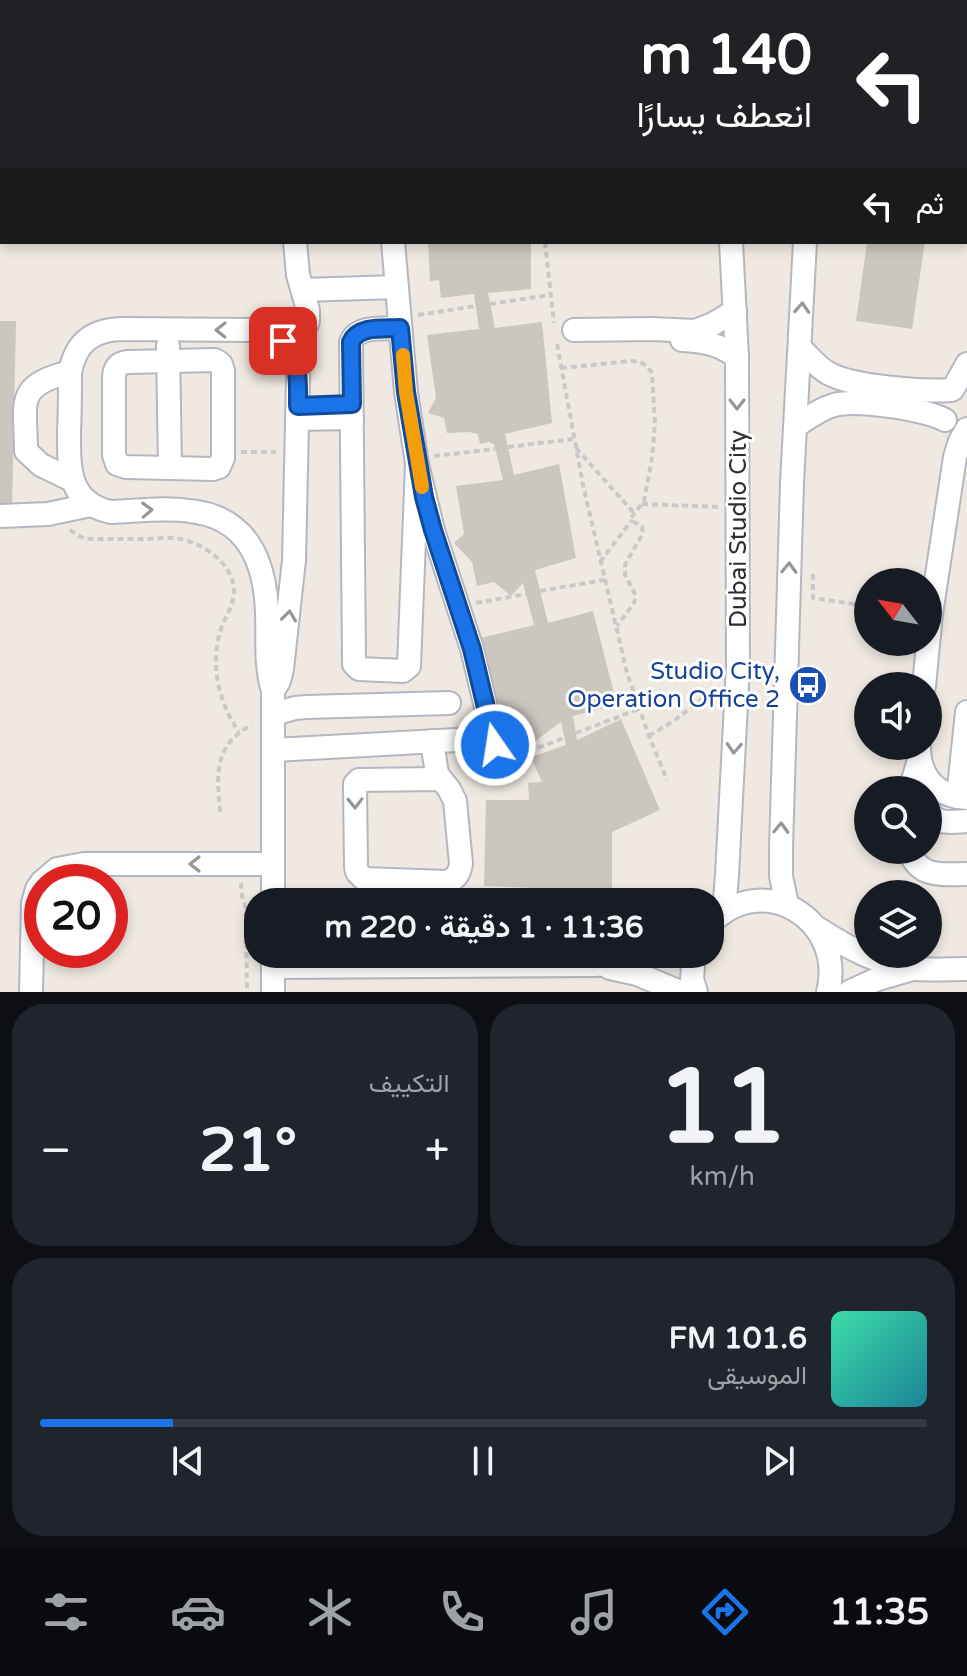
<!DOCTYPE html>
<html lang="ar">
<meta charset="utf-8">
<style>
:root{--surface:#171b24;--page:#20242c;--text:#f1f3f6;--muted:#9ea1a6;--line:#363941;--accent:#1a73e8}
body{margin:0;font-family:"Varela Round",Vazirmatn,sans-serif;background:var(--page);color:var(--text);direction:rtl;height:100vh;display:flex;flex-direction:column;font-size:30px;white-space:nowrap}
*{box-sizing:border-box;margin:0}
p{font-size:26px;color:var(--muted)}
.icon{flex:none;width:44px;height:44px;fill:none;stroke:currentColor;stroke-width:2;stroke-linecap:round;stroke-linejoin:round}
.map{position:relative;height:992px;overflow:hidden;direction:ltr}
.sheet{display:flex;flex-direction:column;gap:12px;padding:12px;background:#0d0f14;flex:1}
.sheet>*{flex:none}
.hud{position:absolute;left:0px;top:0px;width:968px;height:244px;box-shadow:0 4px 12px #0003;direction:rtl;background:#202124;color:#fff;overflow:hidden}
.needle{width:52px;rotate:301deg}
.controls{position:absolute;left:854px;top:568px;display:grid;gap:16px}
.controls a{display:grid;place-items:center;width:88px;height:88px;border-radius:50%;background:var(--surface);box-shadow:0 4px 12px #0003;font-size:40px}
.speed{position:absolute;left:24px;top:864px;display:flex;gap:16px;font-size:40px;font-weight:700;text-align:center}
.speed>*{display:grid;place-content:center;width:104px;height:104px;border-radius:50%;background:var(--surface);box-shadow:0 4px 12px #0003;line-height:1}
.speed .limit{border:12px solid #d22;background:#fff;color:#111}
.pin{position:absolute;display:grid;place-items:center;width:68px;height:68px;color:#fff;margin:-34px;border-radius:16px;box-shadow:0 4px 12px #0006}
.me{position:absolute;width:88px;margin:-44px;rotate:347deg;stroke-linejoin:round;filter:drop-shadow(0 0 6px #0008)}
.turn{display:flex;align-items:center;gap:28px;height:168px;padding:0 24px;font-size:36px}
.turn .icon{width:104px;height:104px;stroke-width:2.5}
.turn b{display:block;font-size:56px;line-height:68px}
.then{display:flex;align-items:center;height:76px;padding:0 24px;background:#0003;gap:16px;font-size:30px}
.big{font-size:60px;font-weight:700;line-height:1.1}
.sheet .tile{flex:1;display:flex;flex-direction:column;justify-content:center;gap:12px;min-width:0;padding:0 28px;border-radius:32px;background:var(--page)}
.sheet .dial{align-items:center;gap:0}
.dial b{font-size:104px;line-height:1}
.song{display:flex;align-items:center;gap:24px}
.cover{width:96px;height:96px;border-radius:12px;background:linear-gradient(135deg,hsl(160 70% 55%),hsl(190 70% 35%))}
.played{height:8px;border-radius:4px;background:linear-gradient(90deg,var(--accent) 15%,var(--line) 15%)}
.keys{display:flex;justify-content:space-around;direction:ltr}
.heat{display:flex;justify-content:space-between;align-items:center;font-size:44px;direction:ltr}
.sheet .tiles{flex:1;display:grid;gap:12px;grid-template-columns:1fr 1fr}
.tile:last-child{grid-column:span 2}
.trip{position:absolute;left:244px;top:888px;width:480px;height:80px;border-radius:32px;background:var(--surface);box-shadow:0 4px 12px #0003;font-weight:700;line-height:80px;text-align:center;direction:rtl}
.tab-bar{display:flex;height:128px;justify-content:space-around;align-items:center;background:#090b0e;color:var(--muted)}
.tab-bar .icon{width:56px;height:56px}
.tab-bar .current{color:var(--accent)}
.tab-bar b{font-size:36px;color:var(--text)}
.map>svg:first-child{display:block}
</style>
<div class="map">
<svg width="967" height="992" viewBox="0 0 967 992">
<rect width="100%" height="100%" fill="#efe9e1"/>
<!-- building -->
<g fill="#cbc7bf">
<path d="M428,242H531V289L488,293L495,328L542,322L552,423L505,434L514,475L559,464L576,558L535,570L548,623L593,611L617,705L573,716L577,740L621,719L660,810L612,832V891L484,886L486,800H529L528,783L542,782L531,757L566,745L561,722L527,747L483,679L490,672L481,638L534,625L523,583L511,596L494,582L477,586L472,562L454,543L464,534L456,486L503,480L494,444L489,442L480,444L478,434L469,432L447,433L444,418L428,413L436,398L427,335L479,329L474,294L441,298L439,280L430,281Z"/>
<path d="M867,242H925L912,329L856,321Z"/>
<path d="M0,321H16L12,511H0Z"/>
</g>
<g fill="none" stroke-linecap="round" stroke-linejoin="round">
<!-- minor casing -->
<g stroke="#b4b7c1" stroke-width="26">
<g id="minor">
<path d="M806,0V2"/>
<path d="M725,2V0"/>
<path d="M393,242L406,392L417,464L433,530L472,649L495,745"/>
<path d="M303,290L397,287"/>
<path d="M400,328C384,329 358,325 351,342L354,660V664L359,669L403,671L409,666L417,464"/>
<path d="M574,330L652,329L695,331L713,324L735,311"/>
<path d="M682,340C704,341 719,344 737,357"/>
<path d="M168,346L170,468"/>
<path d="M800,348C809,356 817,367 828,373C852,387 923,392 951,390"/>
<path d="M290,349L304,330L308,321V310L298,275L295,242"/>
<path d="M215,360L221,364L223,371V458L219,467L213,469L126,467L117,464L114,455V376C115,367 119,363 128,362Z"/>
<path d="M70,372C14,386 26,402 26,451L41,465L72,480"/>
<path d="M953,389L967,364"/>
<path d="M297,419L352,418"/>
<path d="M796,426C808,418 820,409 834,405C857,399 924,409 945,420"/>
<path d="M0,516L48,514L91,505"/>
<path d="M924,686L931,614L955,457L960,441L967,429"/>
<path d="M274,714L295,708L307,707L449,703"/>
<path d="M432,741L437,774L449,789L455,801L461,864C459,874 456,879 446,882L364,879L357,872L356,867L355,784L359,780L440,779"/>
<path d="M919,746C919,777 935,796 967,798"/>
<path d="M274,750L493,738"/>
<path d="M910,790L919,760"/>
<path d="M958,797L967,712"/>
<path d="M928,807C933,826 950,822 967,821"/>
<path d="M909,850C919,879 942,874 967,874"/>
<path d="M42,882L57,869L84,864H273"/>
<path d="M273,902V691C265,665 268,639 267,612C265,561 247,517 190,511C164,507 137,511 111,512C67,503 69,466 69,431C70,411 70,392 70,373C75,344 91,330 121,329L253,330C283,333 295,349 298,377L294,560L282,669L279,681L273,691"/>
<path d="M787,905L781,876V848L792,483L805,242"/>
<path d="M724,912L727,875L738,666L737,357L731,242"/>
<path d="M710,924C762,869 846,919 828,992"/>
<path d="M819,929C848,948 881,966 917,969C933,970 950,969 967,969"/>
<path d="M694,954L692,979L696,992"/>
<path d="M273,967L593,965L617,964L656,954"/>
<path d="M610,968L637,974L680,992"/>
<path d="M31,992L33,903L37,889L42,882"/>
<path d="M273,992V954"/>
<path d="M849,992L875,980L909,970"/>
</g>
</g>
<!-- major casing -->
<g stroke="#c9c9c9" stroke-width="34">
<g id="major">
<path d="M702,0L703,2"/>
<path d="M825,2V0"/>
</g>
</g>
<!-- path -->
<g stroke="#c9c9c9" stroke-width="4" stroke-dasharray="6 4" stroke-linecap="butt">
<path d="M545,242L554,323"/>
<path d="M490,304L550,295"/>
<path d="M418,315L476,306"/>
<path d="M557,344L583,485L627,673L649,736L667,780"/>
<path d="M561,368L632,361L640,362L647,366L652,373L655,423L652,458L644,501L631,518L634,522L642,527L643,533L625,565V575L636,596L634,603L617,626"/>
<path d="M508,447L573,439"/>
<path d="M576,448L634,513"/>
<path d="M241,452H276"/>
<path d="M434,456L495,449"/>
<path d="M642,504L719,507"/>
<path d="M70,530L77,535L86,539C107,539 128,539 149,539C159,538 170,537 180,539C203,543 234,564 234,591C234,606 224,618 220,632C210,666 219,703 239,732"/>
<path d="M600,562L632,520"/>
<path d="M813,574V598L868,606"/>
<path d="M540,591L604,580"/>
<path d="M476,603L526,594"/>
<path d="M576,733L639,709"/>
<path d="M649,736L675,720L715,689"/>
<path d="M511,754L514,757L564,738"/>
<path d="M220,812C217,774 213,745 252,725"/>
<path d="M241,883L242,896L246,908L247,992"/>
</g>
<!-- minor -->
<use href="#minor" stroke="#fff" stroke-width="22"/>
<!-- major -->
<use href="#major" stroke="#f2d163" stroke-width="30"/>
</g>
<!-- one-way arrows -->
<defs><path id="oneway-chevron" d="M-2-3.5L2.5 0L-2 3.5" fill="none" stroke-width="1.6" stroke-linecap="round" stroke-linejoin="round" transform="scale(2)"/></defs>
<g stroke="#969696">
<use href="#oneway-chevron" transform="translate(802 308) rotate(-87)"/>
<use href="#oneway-chevron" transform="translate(221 330) rotate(-179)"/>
<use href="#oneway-chevron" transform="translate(737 404) rotate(90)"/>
<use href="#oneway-chevron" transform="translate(147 510) rotate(-2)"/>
<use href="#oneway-chevron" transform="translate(789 568) rotate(-88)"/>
<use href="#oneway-chevron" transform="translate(289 616) rotate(-83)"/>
<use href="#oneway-chevron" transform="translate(734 748) rotate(93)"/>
<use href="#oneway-chevron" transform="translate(355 803) rotate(89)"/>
<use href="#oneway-chevron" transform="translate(781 828) rotate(-88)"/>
<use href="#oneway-chevron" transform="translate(195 864) rotate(-180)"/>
</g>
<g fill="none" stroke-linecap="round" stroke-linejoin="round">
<!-- route casing -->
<g stroke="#114b97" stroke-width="20">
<path id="route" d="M283,341C300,360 298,382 298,406L352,404L351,342C359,325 384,329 400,328L406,392L424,497L433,530L472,649L495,745"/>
</g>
<!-- route -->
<use href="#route" stroke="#1a73e8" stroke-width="14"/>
<!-- slow -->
<path stroke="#f59e0b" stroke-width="14" d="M403,355L406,392L422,487"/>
</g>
<!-- icons -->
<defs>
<g id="bus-disc" transform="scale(2)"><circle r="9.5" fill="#1a4fb4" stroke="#fff"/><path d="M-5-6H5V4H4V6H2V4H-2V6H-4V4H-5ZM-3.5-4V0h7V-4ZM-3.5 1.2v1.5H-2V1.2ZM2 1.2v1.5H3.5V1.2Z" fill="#fff"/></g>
</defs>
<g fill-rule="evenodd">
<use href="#bus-disc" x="808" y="685"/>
</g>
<g text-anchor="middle" stroke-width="6" stroke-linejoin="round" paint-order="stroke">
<!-- street labels -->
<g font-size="24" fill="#2e2e2e" stroke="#fff">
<text transform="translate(738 529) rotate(-90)" y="8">Dubai Studio City</text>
</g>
<!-- transit labels -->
<g font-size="24" fill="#164399" stroke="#fff" text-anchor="end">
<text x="780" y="679">Studio City,<tspan x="780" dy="28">Operation Office 2</tspan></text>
</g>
</g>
</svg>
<div class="controls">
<a><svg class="needle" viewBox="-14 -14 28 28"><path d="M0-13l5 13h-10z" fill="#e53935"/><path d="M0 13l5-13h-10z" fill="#9ea1a6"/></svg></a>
<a><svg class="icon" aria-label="sound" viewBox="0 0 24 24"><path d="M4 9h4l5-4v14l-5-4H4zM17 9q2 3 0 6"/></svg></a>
<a><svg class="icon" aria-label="search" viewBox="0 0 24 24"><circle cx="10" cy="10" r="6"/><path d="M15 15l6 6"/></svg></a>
<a><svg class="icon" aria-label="layers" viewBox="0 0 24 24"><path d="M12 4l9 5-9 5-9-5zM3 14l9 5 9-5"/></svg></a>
</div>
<div class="speed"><div class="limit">20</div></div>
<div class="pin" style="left:283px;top:341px;background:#d93025"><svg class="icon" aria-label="arrive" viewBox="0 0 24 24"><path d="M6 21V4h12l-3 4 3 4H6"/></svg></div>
<svg class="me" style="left:495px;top:745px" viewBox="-20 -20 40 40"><circle r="17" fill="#1a73e8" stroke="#fff" stroke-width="3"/><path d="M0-11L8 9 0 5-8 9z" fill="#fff"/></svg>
<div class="trip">11:36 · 1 دقيقة · 220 m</div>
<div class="hud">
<div class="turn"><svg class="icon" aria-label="left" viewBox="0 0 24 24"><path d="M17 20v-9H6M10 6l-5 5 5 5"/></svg><div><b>140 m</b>انعطف يسارًا</div></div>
<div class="then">ثم<svg class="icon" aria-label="left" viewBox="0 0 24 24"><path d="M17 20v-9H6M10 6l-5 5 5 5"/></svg></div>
</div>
</div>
<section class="sheet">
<div class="tiles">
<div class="tile dial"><b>11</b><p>km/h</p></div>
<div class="tile"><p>التكييف</p>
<div class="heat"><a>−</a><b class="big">21°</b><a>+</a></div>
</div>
<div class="tile">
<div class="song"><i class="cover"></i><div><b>101.6 FM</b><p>الموسيقى</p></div></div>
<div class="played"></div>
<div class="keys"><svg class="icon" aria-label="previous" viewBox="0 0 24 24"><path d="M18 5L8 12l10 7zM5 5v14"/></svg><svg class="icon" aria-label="pause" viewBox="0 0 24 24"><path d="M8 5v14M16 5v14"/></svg><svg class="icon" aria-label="next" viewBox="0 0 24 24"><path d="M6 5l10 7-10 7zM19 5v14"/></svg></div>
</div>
</div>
</section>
<nav class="tab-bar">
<b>11:35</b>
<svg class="icon current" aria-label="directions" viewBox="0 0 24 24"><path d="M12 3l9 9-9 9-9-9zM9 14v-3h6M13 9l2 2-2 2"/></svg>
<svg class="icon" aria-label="music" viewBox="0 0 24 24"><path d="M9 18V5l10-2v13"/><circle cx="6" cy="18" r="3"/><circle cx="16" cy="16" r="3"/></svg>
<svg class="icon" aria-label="phone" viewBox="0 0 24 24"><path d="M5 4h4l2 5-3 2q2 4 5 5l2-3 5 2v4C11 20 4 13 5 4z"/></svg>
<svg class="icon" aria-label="climate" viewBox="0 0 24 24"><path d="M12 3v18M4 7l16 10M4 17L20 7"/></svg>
<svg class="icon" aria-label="car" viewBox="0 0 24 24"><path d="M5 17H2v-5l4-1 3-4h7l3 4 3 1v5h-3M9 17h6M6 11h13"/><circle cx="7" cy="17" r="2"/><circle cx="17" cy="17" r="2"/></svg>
<svg class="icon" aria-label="filters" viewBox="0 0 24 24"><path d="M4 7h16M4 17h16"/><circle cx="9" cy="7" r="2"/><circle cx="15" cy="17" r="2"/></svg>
</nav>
